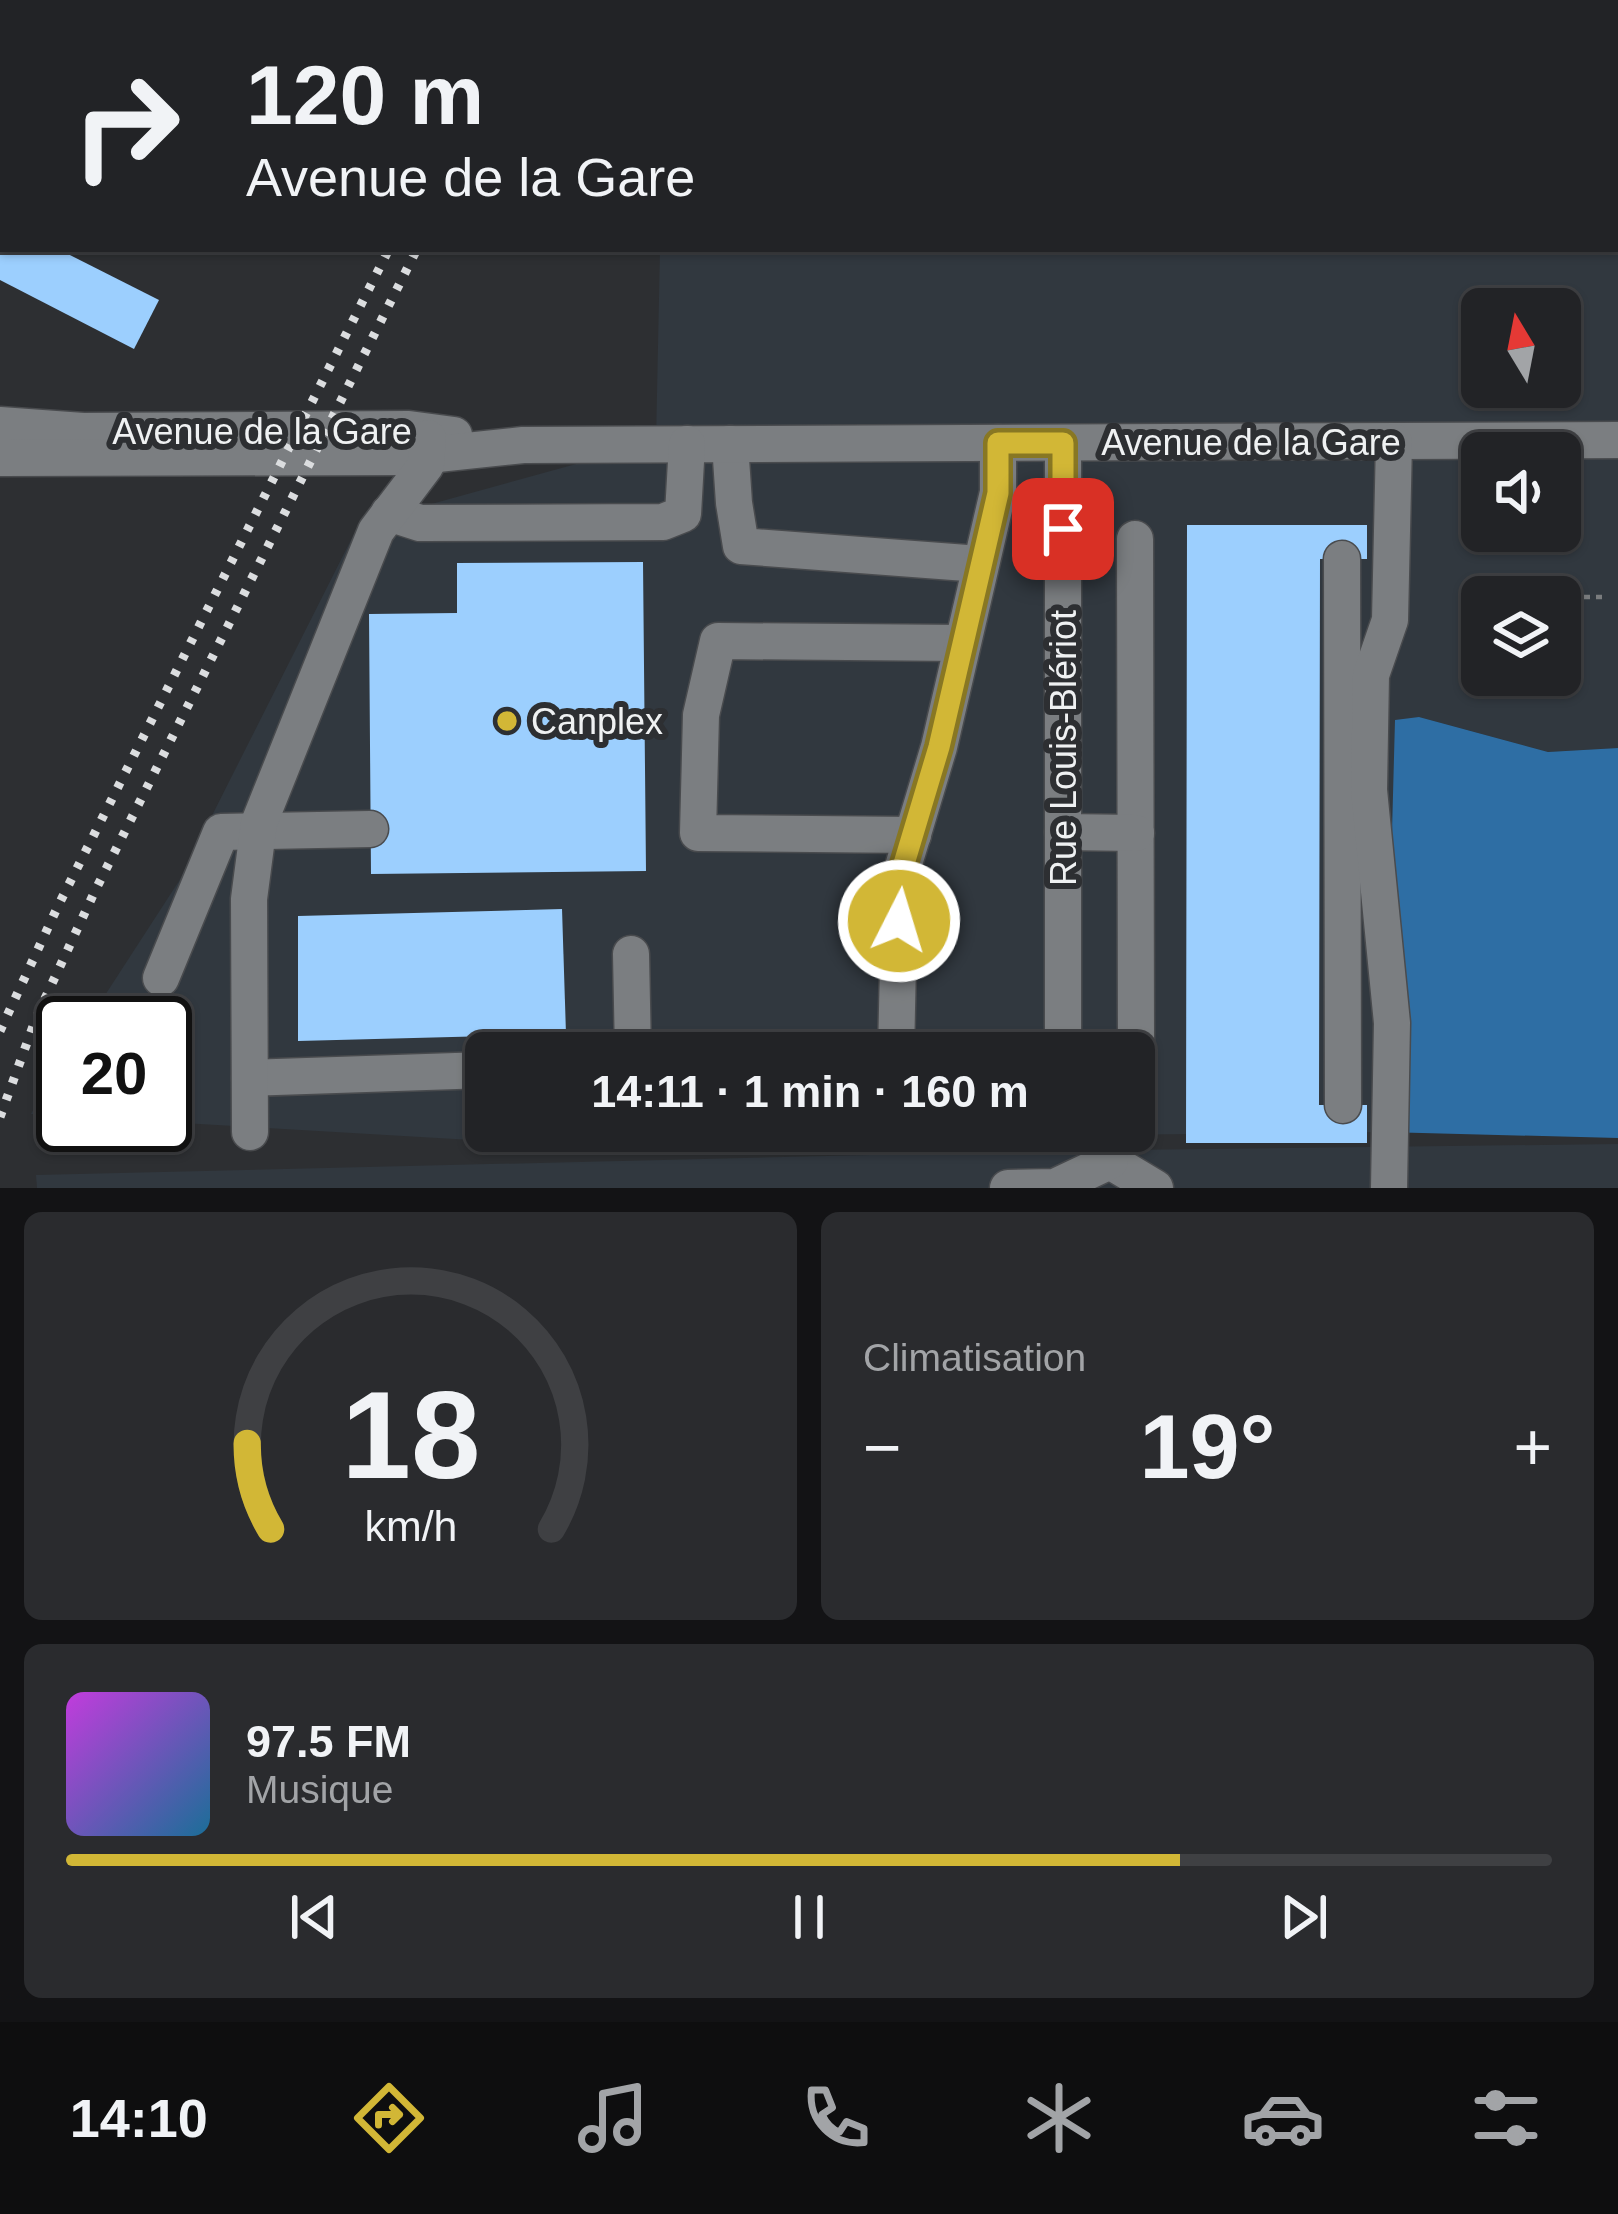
<!DOCTYPE html>
<html lang="fr">
<meta charset="utf-8">
<style>
:root{--surface:#222326;--page:#2a2b2e;--text:#f1f3f6;--muted:#a2a4a7;--line:#3f4043;--accent:#d2b736}
body{margin:0;font-family:Arial,sans-serif;background:var(--page);color:var(--text);height:100vh;display:flex;flex-direction:column;font-size:45px;white-space:nowrap}
*{box-sizing:border-box;margin:0}
p{font-size:39px;color:var(--muted)}
.icon{flex:none;width:66px;height:66px;fill:none;stroke:currentColor;stroke-width:2;stroke-linecap:round;stroke-linejoin:round}
.map{position:relative;height:1188px;overflow:hidden}
.side{display:flex;flex-direction:column;gap:24px;padding:24px;background:#131315;flex:1}
.side>*{flex:none}
.banner{position:absolute;left:0px;top:0px;width:1620px;height:252px;box-shadow:0 3px 9px #0004,0 0 0 3px var(--line);background:#222326;color:var(--text);overflow:hidden}
.needle{width:78px;rotate:350deg}
.fabs{position:absolute;left:1461px;top:288px;display:grid;gap:24px}
.fabs a{display:grid;place-items:center;width:120px;height:120px;border-radius:18px;background:var(--surface);box-shadow:0 3px 9px #0004,0 0 0 3px var(--line);font-size:60px}
.speed{position:absolute;left:36px;top:996px;display:flex;gap:24px;font-size:60px;font-weight:700;text-align:center}
.speed>*{display:grid;place-content:center;width:156px;height:156px;border-radius:50%;background:var(--surface);box-shadow:0 3px 9px #0004,0 0 0 3px var(--line);line-height:1}
.speed .limit{border:6px solid #111;border-radius:18px;background:#fff;color:#111}
.pin{position:absolute;display:grid;place-items:center;width:102px;height:102px;color:#fff;margin:-51px;border-radius:24px;box-shadow:0 6px 18px #0006}
.me{position:absolute;width:132px;margin:-66px;rotate:5deg;stroke-linejoin:round;filter:drop-shadow(0 0 9px #0008)}
.turn{display:flex;align-items:center;gap:42px;height:252px;padding:0 48px;font-size:54px}
.turn .icon{width:156px;height:156px;stroke-width:2.5}
.turn b{display:block;font-size:84px;line-height:102px}
.big{font-size:90px;font-weight:700;line-height:1.1}
.side .widget{flex:1;display:flex;flex-direction:column;justify-content:center;gap:18px;min-width:0;padding:0 42px;border-radius:18px;background:var(--page)}
.side .dial{align-items:center;gap:0}
.dial svg{height:312px;overflow:visible;fill:none;stroke:var(--line);stroke-width:7;stroke-linecap:round;text-anchor:middle}
.dial text{fill:var(--text);stroke:none}
.song{display:flex;align-items:center;gap:36px}
.cover{width:144px;height:144px;border-radius:18px;background:linear-gradient(135deg,hsl(290 70% 55%),hsl(200 70% 35%))}
.played{height:12px;border-radius:6px;background:linear-gradient(90deg,var(--accent) 75%,var(--line) 75%)}
.keys{display:flex;justify-content:space-around;direction:ltr}
.heat{display:flex;justify-content:space-between;align-items:center;font-size:66px;direction:ltr}
.side .tiles{flex:1;display:grid;gap:24px;grid-template-columns:1fr 1fr}
.widget:last-child{grid-column:span 2}
.trip{position:absolute;left:465px;top:1032px;width:690px;height:120px;border-radius:18px;background:var(--surface);box-shadow:0 3px 9px #0004,0 0 0 3px var(--line);font-weight:700;line-height:120px;text-align:center}
.tabs{display:flex;height:192px;justify-content:space-around;align-items:center;background:#0e0e0f;color:var(--muted)}
.tabs .icon{width:84px;height:84px}
.tabs .current{color:var(--accent)}
.tabs b{font-size:54px;color:var(--text)}
.map>svg:first-child{display:block}
</style>
<div class="map">
<svg width="1618" height="1188" viewBox="0 0 1618 1188">
<rect width="100%" height="100%" fill="#2d2f32"/>
<!-- built -->
<g fill="#31383f" fill-rule="evenodd">
<path d="M664,0H1618V748L1548,752L1419,717L1384,1132L620,1140L590,1147L165,1122V1023H87L179,881L359,524L656,442L660,249H1617V3ZM1482,309H1560V387H1482ZM1482,453H1560V531H1482ZM1482,597H1560V675H1482ZM486,1053H1134V1131H486Z"/>
<path d="M63,1059V1116L31,1114L50,1080Z"/>
<path d="M1618,1144V1188H37L36,1175L1036,1151Z"/>
</g>
<!-- forest -->
<path fill="#2e6ea4" d="M1419,717L1548,752L1618,748V1138L1384,1132L1395,720Z"/>
<!-- building -->
<g fill="#9ccffe">
<path d="M0,249H58L159,300L134,349L0,280Z"/>
<path d="M1187,525H1367V559H1320L1319,1105H1367V1143H1186Z"/>
<path d="M643,562L646,871L371,874L369,614L457,613V563Z"/>
<path d="M562,909L566,1034L298,1041V916Z"/>
</g>
<g fill="none" stroke-linecap="round" stroke-linejoin="round">
<!-- minor casing -->
<g stroke="#494b4e" stroke-width="39">
<g id="minor">
<path d="M0,425L83,431L409,429L454,435"/>
<path d="M1063,443V1053"/>
<path d="M730,444L734,503L741,546L980,564"/>
<path d="M0,458L409,457L523,445L1618,440"/>
<path d="M389,513L420,523L663,522L683,514L687,444"/>
<path d="M1135,539L1136,1041"/>
<path d="M1342,559L1343,1105"/>
<path d="M1063,832L1136,833"/>
<path d="M913,835L698,833L701,715L718,641L962,643"/>
<path d="M631,954L633,1053"/>
<path d="M161,978L221,832L370,829"/>
<path d="M896,1053L900,877L939,747L998,492V443"/>
<path d="M250,1078L486,1070"/>
<path d="M1084,1131L1110,1161L1155,1188"/>
<path d="M250,1132L249,899L259,823L376,531L426,465L428,438"/>
<path d="M1008,1188L1055,1187L1110,1161"/>
<path d="M1389,1188L1392,1023L1369,790L1371,675L1390,620L1394,442"/>
</g>
</g>
<!-- path -->
<g stroke="#7a7c7e" stroke-width="4.5" stroke-dasharray="6 6" stroke-linecap="butt">
<path d="M298,0L304,3"/>
<path d="M0,78L3,79"/>
<path d="M1584,597H1608"/>
</g>
<!-- minor -->
<use href="#minor" stroke="#7b7e81" stroke-width="36"/>
<!-- rail -->
<g stroke="#dbdddf" stroke-width="9" stroke-dasharray="6 12" stroke-linecap="butt">
<path d="M512,3L514,0"/>
<path d="M541,3L542,0"/>
<path d="M0,1031L58,906L389,249"/>
<path d="M0,1117L36,1018L94,893L417,249"/>
</g>
</g>
<g fill="none" stroke-linecap="round" stroke-linejoin="round">
<!-- route casing -->
<g stroke="#887723" stroke-width="30">
<path id="route" d="M899,921L900,877L939,747L998,493V443H1063V529"/>
</g>
<!-- route -->
<use href="#route" stroke="#d2b736" stroke-width="21"/>
</g>
<!-- markers -->
<circle fill="#d2b736" stroke="#2d2f32" stroke-width="4.5" cx="507" cy="721" r="12"/>
<g text-anchor="middle" stroke-width="12" stroke-linejoin="round" paint-order="stroke">
<!-- street labels -->
<g font-size="36" fill="#eff1f2" stroke="#2d2f32">
<text x="262" y="444">Avenue de la Gare</text>
<text x="1251" y="455">Avenue de la Gare</text>
<text transform="translate(1063 748) rotate(-90)" y="13">Rue Louis-Blériot</text>
</g>
<!-- poi labels -->
<g font-size="36" fill="#eff1f2" stroke="#2d2f32" text-anchor="start">
<text x="531" y="734">Canplex</text>
</g>
</g>
</svg>
<div class="fabs">
<a><svg class="needle" viewBox="-14 -14 28 28"><path d="M0-13l5 13h-10z" fill="#e53935"/><path d="M0 13l5-13h-10z" fill="#a2a4a7"/></svg></a>
<a><svg class="icon" aria-label="sound" viewBox="0 0 24 24"><path d="M4 9h4l5-4v14l-5-4H4zM17 9q2 3 0 6"/></svg></a>
<a><svg class="icon" aria-label="layers" viewBox="0 0 24 24"><path d="M12 4l9 5-9 5-9-5zM3 14l9 5 9-5"/></svg></a>
</div>
<div class="speed"><div class="limit">20</div></div>
<div class="pin" style="left:1063px;top:529px;background:#d93025"><svg class="icon" aria-label="arrive" viewBox="0 0 24 24"><path d="M6 21V4h12l-3 4 3 4H6"/></svg></div>
<svg class="me" style="left:899px;top:921px" viewBox="-20 -20 40 40"><circle r="17" fill="#d2b736" stroke="#fff" stroke-width="3"/><path d="M0-11L8 9 0 5-8 9z" fill="#fff"/></svg>
<div class="trip">14:11 · 1 min · 160 m</div>
<div class="banner">
<div class="turn"><svg class="icon" aria-label="right" viewBox="0 0 24 24"><path d="M7 20v-9h11M14 6l5 5-5 5"/></svg><div><b>120 m</b>Avenue de la Gare</div></div>
</div>
</div>
<section class="side">
<div class="tiles">
<div class="widget dial"><svg viewBox="0 0 100 80">
<path d="M14 69A42 42 0 1 1 86 69"/>
<path d="M14 69A42 42 0 0 1 8 47" stroke="#d2b736"/>
<text x="50" y="56" font-size="32" font-weight="700">18</text>
<text x="50" y="72" font-size="11">km/h</text>
</svg></div>
<div class="widget"><p>Climatisation</p>
<div class="heat"><a>−</a><b class="big">19°</b><a>+</a></div>
</div>
<div class="widget">
<div class="song"><i class="cover"></i><div><b>97.5 FM</b><p>Musique</p></div></div>
<div class="played"></div>
<div class="keys"><svg class="icon" aria-label="previous" viewBox="0 0 24 24"><path d="M18 5L8 12l10 7zM5 5v14"/></svg><svg class="icon" aria-label="pause" viewBox="0 0 24 24"><path d="M8 5v14M16 5v14"/></svg><svg class="icon" aria-label="next" viewBox="0 0 24 24"><path d="M6 5l10 7-10 7zM19 5v14"/></svg></div>
</div>
</div>
</section>
<nav class="tabs">
<b>14:10</b>
<svg class="icon current" aria-label="directions" viewBox="0 0 24 24"><path d="M12 3l9 9-9 9-9-9zM9 14v-3h6M13 9l2 2-2 2"/></svg>
<svg class="icon" aria-label="music" viewBox="0 0 24 24"><path d="M9 18V5l10-2v13"/><circle cx="6" cy="18" r="3"/><circle cx="16" cy="16" r="3"/></svg>
<svg class="icon" aria-label="phone" viewBox="0 0 24 24"><path d="M5 4h4l2 5-3 2q2 4 5 5l2-3 5 2v4C11 20 4 13 5 4z"/></svg>
<svg class="icon" aria-label="climate" viewBox="0 0 24 24"><path d="M12 3v18M4 7l16 10M4 17L20 7"/></svg>
<svg class="icon" aria-label="car" viewBox="0 0 24 24"><path d="M5 17H2v-5l4-1 3-4h7l3 4 3 1v5h-3M9 17h6M6 11h13"/><circle cx="7" cy="17" r="2"/><circle cx="17" cy="17" r="2"/></svg>
<svg class="icon" aria-label="filters" viewBox="0 0 24 24"><path d="M4 7h16M4 17h16"/><circle cx="9" cy="7" r="2"/><circle cx="15" cy="17" r="2"/></svg>
</nav>
